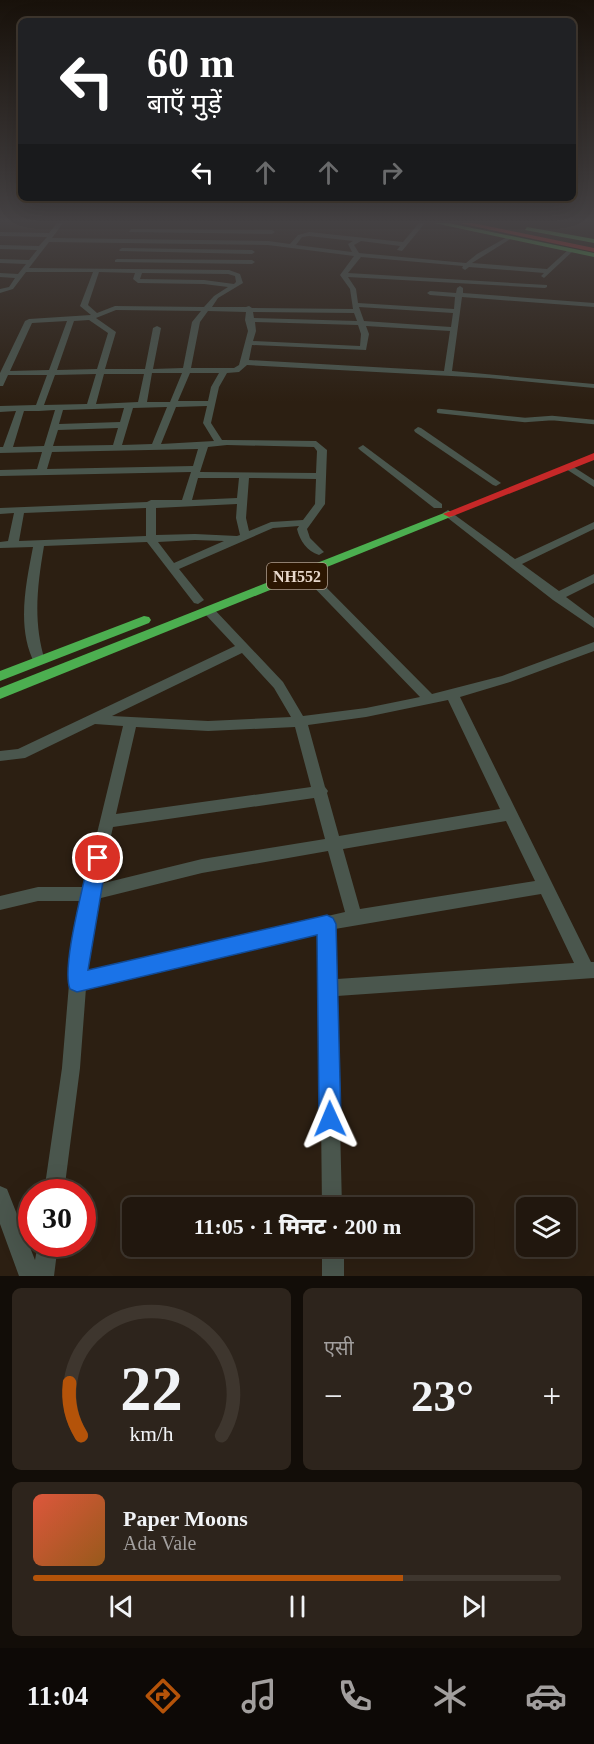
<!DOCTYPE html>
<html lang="hi">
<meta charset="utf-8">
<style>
:root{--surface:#21170e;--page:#2d241c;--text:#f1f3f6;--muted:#a29f9e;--line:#3e362e;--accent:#b45309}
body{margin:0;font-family:"Times New Roman","Noto Sans Devanagari",serif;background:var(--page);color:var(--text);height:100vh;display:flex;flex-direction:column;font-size:22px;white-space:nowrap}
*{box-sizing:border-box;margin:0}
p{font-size:20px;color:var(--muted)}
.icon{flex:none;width:33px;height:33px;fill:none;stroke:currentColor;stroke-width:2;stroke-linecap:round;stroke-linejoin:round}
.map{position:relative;height:1276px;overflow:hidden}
.panel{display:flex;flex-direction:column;gap:12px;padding:12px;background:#120d08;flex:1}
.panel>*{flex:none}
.banner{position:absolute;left:18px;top:18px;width:558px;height:183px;border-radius:9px;box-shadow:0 6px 24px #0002,0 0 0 2px var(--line);background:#202124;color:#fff;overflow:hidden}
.fabs{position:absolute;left:516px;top:1197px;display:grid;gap:12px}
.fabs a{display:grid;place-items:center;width:60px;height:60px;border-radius:9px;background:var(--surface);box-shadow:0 6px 24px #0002,0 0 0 2px var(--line);font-size:30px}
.speed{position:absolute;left:18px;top:1179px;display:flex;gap:12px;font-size:30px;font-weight:700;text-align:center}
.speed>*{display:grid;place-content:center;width:78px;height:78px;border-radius:50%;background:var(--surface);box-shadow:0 6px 24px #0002,0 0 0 2px var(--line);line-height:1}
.speed .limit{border:9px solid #d22;background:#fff;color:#111}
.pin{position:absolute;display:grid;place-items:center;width:51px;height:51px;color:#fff;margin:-26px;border:3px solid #fff;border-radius:50%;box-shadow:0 2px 6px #0007}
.me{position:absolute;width:66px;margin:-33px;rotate:359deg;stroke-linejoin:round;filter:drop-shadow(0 0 4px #0008)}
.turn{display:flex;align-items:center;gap:21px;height:126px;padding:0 30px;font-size:27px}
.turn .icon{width:78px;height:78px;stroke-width:2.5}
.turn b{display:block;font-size:42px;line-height:51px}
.lanes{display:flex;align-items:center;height:57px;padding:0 30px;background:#0003;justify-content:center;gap:30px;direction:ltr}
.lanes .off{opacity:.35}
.big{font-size:45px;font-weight:800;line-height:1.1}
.panel .widget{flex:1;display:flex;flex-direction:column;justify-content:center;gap:9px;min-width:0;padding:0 21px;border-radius:9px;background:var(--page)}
.panel .dial{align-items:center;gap:0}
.dial svg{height:156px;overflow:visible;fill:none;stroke:var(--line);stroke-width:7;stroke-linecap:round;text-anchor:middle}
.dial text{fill:var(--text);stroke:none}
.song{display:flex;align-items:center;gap:18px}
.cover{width:72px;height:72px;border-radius:9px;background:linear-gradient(135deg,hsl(10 70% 55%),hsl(30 70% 35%))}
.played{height:6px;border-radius:3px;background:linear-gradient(90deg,var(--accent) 70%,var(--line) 70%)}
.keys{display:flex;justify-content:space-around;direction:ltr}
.heat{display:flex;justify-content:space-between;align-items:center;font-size:33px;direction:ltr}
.panel .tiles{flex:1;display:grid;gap:12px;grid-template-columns:1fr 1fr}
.widget:last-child{grid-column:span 2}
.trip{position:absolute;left:122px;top:1197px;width:351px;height:60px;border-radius:9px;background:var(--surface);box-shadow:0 6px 24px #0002,0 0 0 2px var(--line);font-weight:800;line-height:60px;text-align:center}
.menu{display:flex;height:96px;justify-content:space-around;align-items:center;background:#0d0906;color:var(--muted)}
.menu .icon{width:42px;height:42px}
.menu .active{color:var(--accent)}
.menu b{font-size:27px;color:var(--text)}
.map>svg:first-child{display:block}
</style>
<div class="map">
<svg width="594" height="1276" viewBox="0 0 594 1276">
<rect width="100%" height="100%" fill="#2c1f12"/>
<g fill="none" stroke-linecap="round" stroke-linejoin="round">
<!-- lane -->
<path stroke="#4a564d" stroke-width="4.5" d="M439,411L525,420L552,418L594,422"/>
<!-- street -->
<g fill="#4a564d" fill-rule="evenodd">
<path d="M57,223H63L52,238L268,241L290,244L298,235L309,232L403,242L419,223H425L402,251L397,250L400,246L361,241L354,245L359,253L466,263L477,254L509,236L512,238L472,263L547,269L569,249H573V251L544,278L541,276L544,273L469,267L465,270L462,268L463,266L361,257L348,273L547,285V287L545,288L348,277L356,289L358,303L454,309L455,297L430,295L427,293L430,291L456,293L457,288L460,286L463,288V293L594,303V307L462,297L452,371L594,384V388L489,378L247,365L239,372L227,373L219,387L211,423L222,440L316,441L327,450L325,504L307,529L310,538L324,552L319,555C307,551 300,541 297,529L299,526L273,528L179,569L204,600L198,604L194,603L147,542L44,546C37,587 33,622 45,661L43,664H35C16,628 26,584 33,547L0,548V542L8,541L14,513L0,514V508L147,502L151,500H182L191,472L0,476V470L37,469L42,452L0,453V447H3L16,411L0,412V406L36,405L47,375H8L3,386H0V373L25,321L29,319L91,315L80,306L93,272H26L13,289L0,293V289L9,287L15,278L0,277V273L18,274L26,264L0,263V259L29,260L37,250L0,249V245L39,246L47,237L0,236V232L49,233ZM309,236L353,241L348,244L352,252L296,245L302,237ZM49,242L268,245L354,256L340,275L350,289L353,309L252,308L249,306L246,307H212L218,298L243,283L240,274L229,270L29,268ZM99,272L135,273L133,279L138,283L204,284L228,287L214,296L204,307L115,306L97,313L88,305ZM142,273L228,274L235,276L236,282L234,284L204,280L140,279ZM359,307L453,313L451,327L364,321ZM116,310L201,311L192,322L183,368L153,369L161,328L157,326L153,328L145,369H105L116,332L96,318ZM208,311L246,312L245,320L248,331L239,365L234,368H191L200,322ZM253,312L354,313L357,321L254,318ZM89,320L108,333L97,369L57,370L74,321ZM67,321L49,370L10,371L32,323ZM255,322L358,325L361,334L360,346L253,341L256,331ZM366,326L450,331L444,371L249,360L252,345L366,350L369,334ZM152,373H182L170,402H147ZM190,373H219L211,387L208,401H178ZM96,374L87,404L44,405L55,375ZM104,374H144L138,402L96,404ZM207,406L203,423L214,441L161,444L176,407ZM167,407L152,444L122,445L133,408ZM124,408L120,422L59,424L63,410ZM39,411L55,410L44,446L13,447L24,411ZM118,428L113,445L53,446L58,430ZM227,445L314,447L317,451L316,473L200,472L208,447ZM198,449L193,466L47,469L52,452ZM198,478H239L237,498L192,500ZM249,478L316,479L315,504L303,520L271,522L249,531L246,518ZM237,504L236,518L240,535L237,536L195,534L156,535V508ZM146,508V536L19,541L24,513ZM195,540L224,541L174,563L158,542Z"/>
<path d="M131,229L272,230L275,232L272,234L129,232Z"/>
<path d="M122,248L252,250L255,252L252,254L120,251L119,250Z"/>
<path d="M117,259L252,260L255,262L252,264L115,262V260Z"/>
<path d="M418,427L421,428L501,483L496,486L493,485L415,432L414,430Z"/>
<path d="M363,445L442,504V508H434L360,450L358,448Z"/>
<path d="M569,464L594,480V487L566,469L564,467Z"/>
<path d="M448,510L515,559L594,522V529L522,564L559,591L594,574V583L566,597L594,618V628L553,600L444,515L443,513Z"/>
<path d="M305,569L309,570L432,694L502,676L594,642V651L510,682L460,697L591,962H594V978L337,996L342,1208H322L319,933L86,988L80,1068L64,1192H44L62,1068L71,960L81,901H38L0,910V896L38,887H84L123,726L95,724L25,758L0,761V751L18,749L235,646L205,614L203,611L209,607L213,608L283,682L303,716L366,708L420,697L301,574L299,572L301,570ZM242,653L274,688L291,717L208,721L112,716ZM448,700L500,809L339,836L327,793L328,791L325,787L308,725L366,717ZM136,727L208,731L295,727L311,787L116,814ZM314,798L325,839L202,859L100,884L113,827ZM506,821L535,881L360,909L343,849ZM328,851L345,912L87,971L97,899L202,873ZM541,894L574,963L337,979L335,929Z"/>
<path d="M0,1186L7,1189L35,1260L38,1244H58L54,1276H19L0,1224Z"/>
<rect x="322" y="1246" width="22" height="30"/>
</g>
<!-- fast -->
<g fill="#4caf50" fill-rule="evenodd">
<path d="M434,223H448L594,253V257Z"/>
<path d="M527,227L594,239V243L525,230Z"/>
<path d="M449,511L455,514L453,516L0,699V688Z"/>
<path d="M144,616L149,617L151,620L149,623L0,681V671Z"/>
</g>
<!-- jam -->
<g fill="#c62828" fill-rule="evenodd">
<path d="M459,223H473L594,248V252Z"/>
<path d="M594,453V460L453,516L449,517L443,514Z"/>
</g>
</g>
<!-- sky -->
<linearGradient id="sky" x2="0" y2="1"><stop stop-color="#18110a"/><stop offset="0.55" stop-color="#454244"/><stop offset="1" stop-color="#454244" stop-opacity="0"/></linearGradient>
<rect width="594" height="402" fill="url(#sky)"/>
<!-- route -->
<path fill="#1a73e8" stroke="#114b97" stroke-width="1.5" d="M98,851L104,853L107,858L88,970L327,915L333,918L336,924L341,1119L338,1127L330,1130L323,1127L319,1119L317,935L77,992L70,989C61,967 84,885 89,858L92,853Z"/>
<g text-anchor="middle" stroke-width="6" stroke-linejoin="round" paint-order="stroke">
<!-- shield labels -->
<rect fill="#2c1601" stroke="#b09e8e" stroke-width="1.5" x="267" y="563" width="60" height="26" rx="4.5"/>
<g font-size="16" font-weight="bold" fill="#e8d8cb">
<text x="297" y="582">NH552</text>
</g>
</g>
</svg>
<div class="fabs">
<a><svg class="icon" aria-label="layers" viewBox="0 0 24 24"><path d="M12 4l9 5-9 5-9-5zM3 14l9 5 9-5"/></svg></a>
</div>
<div class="speed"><div class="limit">30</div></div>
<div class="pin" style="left:98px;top:858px;background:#d93025"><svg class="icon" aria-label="arrive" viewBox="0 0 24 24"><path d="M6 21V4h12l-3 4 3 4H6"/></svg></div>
<svg class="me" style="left:330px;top:1119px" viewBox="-20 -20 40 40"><path d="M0-17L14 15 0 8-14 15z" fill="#1a73e8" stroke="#fff" stroke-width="4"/></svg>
<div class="trip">11:05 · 1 मिनट · 200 m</div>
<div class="banner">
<div class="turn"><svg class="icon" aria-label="left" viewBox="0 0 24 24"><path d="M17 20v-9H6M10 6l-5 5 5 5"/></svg><div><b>60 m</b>बाएँ मुड़ें</div></div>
<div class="lanes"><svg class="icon" aria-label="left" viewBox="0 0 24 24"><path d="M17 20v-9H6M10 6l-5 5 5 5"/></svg><svg class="icon off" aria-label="ahead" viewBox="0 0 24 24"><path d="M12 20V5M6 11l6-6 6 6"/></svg><svg class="icon off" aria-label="ahead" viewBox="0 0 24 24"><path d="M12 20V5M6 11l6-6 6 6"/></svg><svg class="icon off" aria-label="right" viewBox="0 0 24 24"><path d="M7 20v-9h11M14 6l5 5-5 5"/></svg></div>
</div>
</div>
<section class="panel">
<div class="tiles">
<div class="widget dial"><svg viewBox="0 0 100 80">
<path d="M14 69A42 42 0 1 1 86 69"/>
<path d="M14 69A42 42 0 0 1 8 42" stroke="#b45309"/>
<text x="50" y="56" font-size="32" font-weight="700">22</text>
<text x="50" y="72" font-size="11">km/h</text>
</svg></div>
<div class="widget"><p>एसी</p>
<div class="heat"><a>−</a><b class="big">23°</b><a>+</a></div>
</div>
<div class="widget">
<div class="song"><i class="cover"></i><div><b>Paper Moons</b><p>Ada Vale</p></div></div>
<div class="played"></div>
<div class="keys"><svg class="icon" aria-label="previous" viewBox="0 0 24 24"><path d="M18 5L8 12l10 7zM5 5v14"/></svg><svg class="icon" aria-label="pause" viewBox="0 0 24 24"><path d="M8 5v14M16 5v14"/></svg><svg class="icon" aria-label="next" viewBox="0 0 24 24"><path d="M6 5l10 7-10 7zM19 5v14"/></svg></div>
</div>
</div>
</section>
<nav class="menu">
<b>11:04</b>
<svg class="icon active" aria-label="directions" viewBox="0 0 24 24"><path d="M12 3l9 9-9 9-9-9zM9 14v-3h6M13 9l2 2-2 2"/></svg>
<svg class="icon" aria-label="music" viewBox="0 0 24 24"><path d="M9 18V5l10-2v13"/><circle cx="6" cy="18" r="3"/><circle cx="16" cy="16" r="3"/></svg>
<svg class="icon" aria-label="phone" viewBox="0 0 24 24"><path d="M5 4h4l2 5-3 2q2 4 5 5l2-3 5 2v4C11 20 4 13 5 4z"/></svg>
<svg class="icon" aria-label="climate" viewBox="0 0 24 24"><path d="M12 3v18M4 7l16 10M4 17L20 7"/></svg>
<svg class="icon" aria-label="car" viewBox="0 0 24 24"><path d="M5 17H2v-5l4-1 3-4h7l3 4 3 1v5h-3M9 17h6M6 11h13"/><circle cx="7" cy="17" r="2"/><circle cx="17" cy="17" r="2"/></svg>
</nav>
